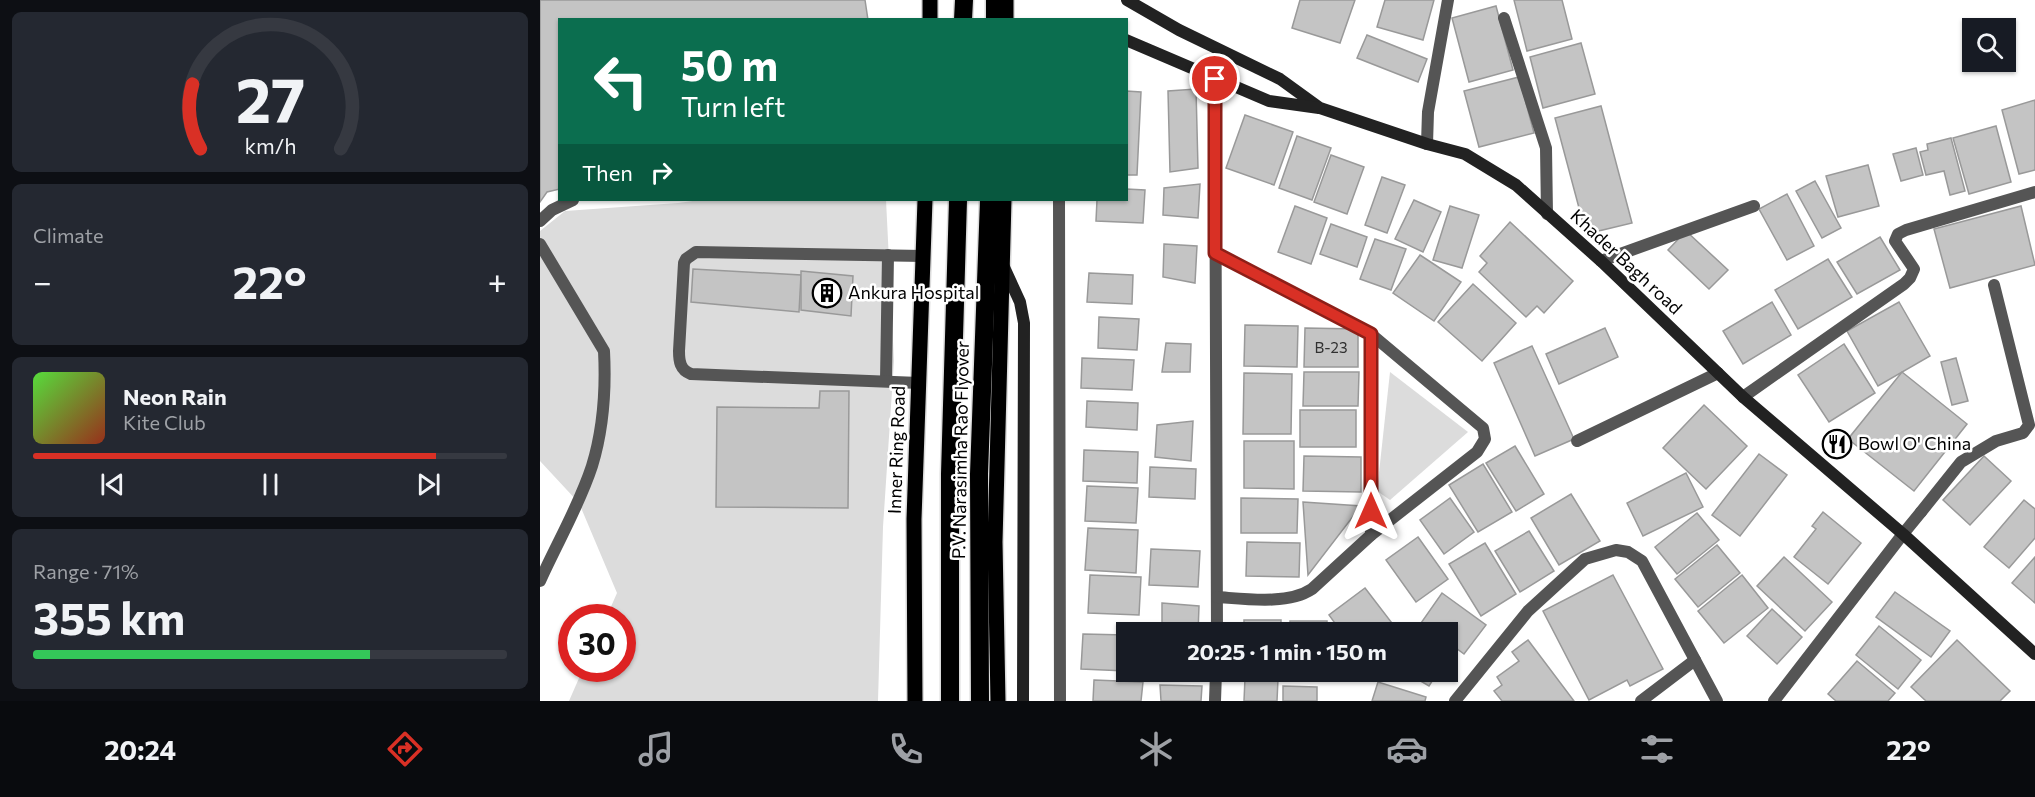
<!DOCTYPE html>
<meta charset="utf-8">
<style>
:root{--surface:#171b24;--page:#242831;--text:#f1f3f6;--muted:#9ea1a6;--line:#363941;--accent:#d93025}
body{margin:0;font-family:Commissioner,sans-serif;background:var(--page);color:var(--text);height:100vh;display:flex;flex-direction:column;font-size:22px;white-space:nowrap}
*{box-sizing:border-box;margin:0}
p{font-size:20px;color:var(--muted)}
.icon{flex:none;width:33px;height:33px;fill:none;stroke:currentColor;stroke-width:2;stroke-linecap:round;stroke-linejoin:round}
.map{position:relative;flex:1;overflow:hidden}
.drawer{display:flex;flex-direction:column;gap:12px;padding:12px;background:#0d0f14;width:540px}
.drawer>*{flex:none}
.hud{position:absolute;left:18px;top:18px;width:570px;height:183px;border-radius:0px;box-shadow:0 2px 4px #0004;background:#0b6e4f;color:#fff;overflow:hidden}
.tools{position:absolute;left:1422px;top:18px;display:grid;gap:12px}
.tools a{display:grid;place-items:center;width:54px;height:54px;border-radius:0px;background:var(--surface);box-shadow:0 2px 4px #0004;font-size:30px}
.speed{position:absolute;left:18px;top:604px;display:flex;gap:12px;font-size:30px;font-weight:700;text-align:center}
.speed>*{display:grid;place-content:center;width:78px;height:78px;border-radius:50%;background:var(--surface);box-shadow:0 2px 4px #0004;line-height:1}
.speed .limit{border:9px solid #d22;background:#fff;color:#111}
.pin{position:absolute;display:grid;place-items:center;width:51px;height:51px;color:#fff;margin:-26px;border:3px solid #fff;border-radius:50%;box-shadow:0 2px 6px #0007}
.me{position:absolute;width:66px;margin:-33px;rotate:0deg;stroke-linejoin:round;filter:drop-shadow(0 0 4px #0008)}
.turn{display:flex;align-items:center;gap:21px;height:126px;padding:0 24px;font-size:27px}
.turn .icon{width:78px;height:78px;stroke-width:2.5}
.turn b{display:block;font-size:42px;line-height:51px}
.then{display:flex;align-items:center;height:57px;padding:0 24px;background:#0003;gap:12px;font-size:22px}
.big{font-size:45px;font-weight:700;line-height:1.1}
.drawer .card{flex:1;display:flex;flex-direction:column;justify-content:center;gap:9px;min-width:0;padding:0 21px;border-radius:9px;background:var(--page)}
.drawer .dial{align-items:center;gap:0}
.dial svg{height:156px;overflow:visible;fill:none;stroke:var(--line);stroke-width:7;stroke-linecap:round;text-anchor:middle}
.dial text{fill:var(--text);stroke:none}
.song{display:flex;align-items:center;gap:18px}
.cover{width:72px;height:72px;border-radius:9px;background:linear-gradient(135deg,hsl(110 70% 55%),hsl(10 70% 35%))}
.played{height:6px;border-radius:3px;background:linear-gradient(90deg,var(--accent) 85%,var(--line) 85%)}
.keys{display:flex;justify-content:space-around;direction:ltr}
.heat{display:flex;justify-content:space-between;align-items:center;font-size:33px;direction:ltr}
.charge{height:9px;border-radius:4px;background:linear-gradient(90deg,#34c759 71%,var(--line) 0)}
.trip{position:absolute;left:576px;top:622px;width:342px;height:60px;border-radius:0px;background:var(--surface);box-shadow:0 2px 4px #0004;font-weight:700;line-height:60px;text-align:center}
.dock{display:flex;height:96px;justify-content:space-around;align-items:center;background:#090b0e;color:var(--muted)}
.dock .icon{width:42px;height:42px}
.dock .on{color:var(--accent)}
.dock b{font-size:27px;color:var(--text)}
main{display:flex;flex:1;min-height:0}
.map>svg:first-child{display:block}
</style>
<main>
<section class="drawer">
<div class="card dial"><svg viewBox="0 0 100 80">
<path d="M14 69A42 42 0 1 1 86 69"/>
<path d="M14 69A42 42 0 0 1 10 36" stroke="#d93025"/>
<text x="50" y="56" font-size="32" font-weight="700">27</text>
<text x="50" y="72" font-size="11">km/h</text>
</svg></div>
<div class="card"><p>Climate</p>
<div class="heat"><a>−</a><b class="big">22°</b><a>+</a></div>
</div>
<div class="card">
<div class="song"><i class="cover"></i><div><b>Neon Rain</b><p>Kite Club</p></div></div>
<div class="played"></div>
<div class="keys"><svg class="icon" aria-label="previous" viewBox="0 0 24 24"><path d="M18 5L8 12l10 7zM5 5v14"/></svg><svg class="icon" aria-label="pause" viewBox="0 0 24 24"><path d="M8 5v14M16 5v14"/></svg><svg class="icon" aria-label="next" viewBox="0 0 24 24"><path d="M6 5l10 7-10 7zM19 5v14"/></svg></div>
</div>
<div class="card"><p>Range · 71%</p><b class="big">355 km</b><div class="charge"></div></div>
</section>
<div class="map">
<svg width="1495" height="701" viewBox="0 0 1495 701">
<rect width="100%" height="100%" fill="#fff"/>
<!-- green -->
<g fill="#dcdcdc">
<path d="M160,200H346L354,361L343,527L338,701H29L43,669H82V618H66L77,593L39,503L0,461V231L25,211L138,203Z"/>
<path d="M850,372L928,432L850,500L837,491Z"/>
</g>
<!-- building -->
<g fill="#c4c4c4" stroke="#999" stroke-width="1.5">
<path d="M0,0H325L328,20H20V189L7,192L0,202Z"/>
<path d="M760,0H815L800,43L752,28Z"/>
<path d="M845,0H894L883,40L837,27Z"/>
<path d="M974,0H1022L1032,39L987,51Z"/>
<path d="M956,6L973,70L929,82L912,18Z"/>
<path d="M827,35L887,59L878,82L817,58Z"/>
<path d="M1041,43L1055,94L1003,108L990,57Z"/>
<path d="M979,77L994,133L939,147L924,91Z"/>
<path d="M656,89L658,168L630,172L628,91Z"/>
<path d="M586,91L601,92L597,175H586Z"/>
<path d="M1495,100V170L1479,174L1462,110Z"/>
<path d="M1061,106L1092,223L1046,234L1015,118Z"/>
<path d="M705,115L753,132L734,185L686,168Z"/>
<path d="M1456,126L1471,182L1429,194L1413,138Z"/>
<path d="M757,136L791,148L772,200L739,188Z"/>
<path d="M1411,138L1425,191L1410,195L1404,171L1386,175L1380,152L1388,150L1387,144Z"/>
<path d="M1376,148L1383,175L1361,181L1353,154Z"/>
<path d="M791,155L824,167L807,214L774,202Z"/>
<path d="M1328,165L1339,206L1298,217L1286,176Z"/>
<path d="M842,177L865,185L847,233L825,225Z"/>
<path d="M1275,181L1301,228L1282,238L1256,191Z"/>
<path d="M660,184L658,218L623,215L624,188Z"/>
<path d="M586,189L605,190L603,223L556,221L557,200H586Z"/>
<path d="M1247,194L1274,246L1247,260L1219,209Z"/>
<path d="M874,200L901,212L883,252L855,239Z"/>
<path d="M755,206L787,218L771,264L738,252Z"/>
<path d="M910,206L939,215L922,268L893,260Z"/>
<path d="M1481,206L1495,265L1410,288L1394,229Z"/>
<path d="M970,222L1033,281L1004,313L997,306L986,317L939,272L947,263L940,256Z"/>
<path d="M791,224L827,237L817,267L780,254Z"/>
<path d="M1146,231L1188,270L1169,289L1128,250Z"/>
<path d="M1340,237L1360,270L1317,294L1297,262Z"/>
<path d="M835,239L866,249L851,290L820,279Z"/>
<path d="M624,244L657,246L655,283L623,277Z"/>
<path d="M880,255L921,282L894,321L853,293Z"/>
<path d="M1288,259L1312,297L1258,329L1235,290Z"/>
<path d="M153,269L261,275L259,312L151,302Z"/>
<path d="M261,271L313,276L311,316L261,310Z"/>
<path d="M549,273L593,275L592,304L547,302Z"/>
<path d="M933,284L976,323L942,361L898,322Z"/>
<path d="M1232,302L1251,335L1203,364L1183,331Z"/>
<path d="M1359,302L1390,356L1338,386L1307,331Z"/>
<path d="M559,317L599,319L597,350L558,348Z"/>
<path d="M705,325L758,326L757,367L704,366Z"/>
<path d="M765,328L818,329V367H764Z"/>
<path d="M1065,328L1078,357L1019,384L1006,354Z"/>
<path d="M626,343L651,344L650,372H622Z"/>
<path d="M1304,344L1335,393L1289,422L1258,375Z"/>
<path d="M992,346L1034,439L995,456L954,363Z"/>
<path d="M542,358L594,360L592,390L541,388Z"/>
<path d="M1416,358L1428,401L1412,405L1401,362Z"/>
<path d="M764,372H819L818,406H763Z"/>
<path d="M1362,372L1427,424L1374,491L1308,439Z"/>
<path d="M704,373L752,374L751,434H703Z"/>
<path d="M280,391H309L308,508L176,507L177,407L279,408Z"/>
<path d="M547,401L598,403L597,430L546,427Z"/>
<path d="M1164,405L1207,446L1166,489L1123,448Z"/>
<rect x="760" y="410" width="56" height="37"/>
<path d="M653,421L651,461L615,457L617,425Z"/>
<path d="M704,441H754V489L704,488Z"/>
<path d="M975,446L1004,494L976,511L946,463Z"/>
<path d="M544,450L598,452L597,483L543,481Z"/>
<path d="M1219,454L1247,475L1200,536L1172,515Z"/>
<path d="M764,456L821,457V492L763,491Z"/>
<path d="M1444,456L1471,481L1430,525L1403,500Z"/>
<path d="M943,464L972,512L938,532L909,485Z"/>
<path d="M610,467L656,469L655,499L609,497Z"/>
<path d="M1146,473L1163,507L1103,536L1087,503Z"/>
<path d="M547,486L598,488L596,523L545,521Z"/>
<path d="M1031,494L1060,541L1019,565L991,518Z"/>
<path d="M701,498L758,499L757,533H701Z"/>
<path d="M910,498L934,532L904,554L880,520Z"/>
<path d="M1484,500L1495,509V538L1469,568L1444,547Z"/>
<path d="M763,502L821,506L768,575Z"/>
<path d="M1283,512L1321,543L1288,584L1254,557L1276,529L1272,526Z"/>
<path d="M1157,513L1179,540L1137,574L1115,547Z"/>
<path d="M548,528L598,530L596,573L545,570Z"/>
<path d="M989,531L1014,571L980,592L955,551Z"/>
<path d="M878,537L908,579L876,602L846,560Z"/>
<path d="M707,542L760,543L759,577L706,576Z"/>
<path d="M945,543L976,594L941,616L909,564Z"/>
<path d="M1177,545L1200,573L1158,607L1135,579Z"/>
<path d="M611,549L660,551L658,587L609,585Z"/>
<path d="M1244,557L1292,602L1265,631L1217,586Z"/>
<path d="M1495,557V603L1472,583Z"/>
<path d="M550,575L601,577L599,615L548,613Z"/>
<path d="M1073,575L1123,669L1090,686L1087,680L1049,700L1003,611Z"/>
<path d="M1202,575L1228,608L1184,643L1158,611Z"/>
<path d="M825,588L855,627L847,633H802L789,615Z"/>
<path d="M1355,592L1410,631L1391,657L1336,617Z"/>
<path d="M902,593L946,625L924,654L908,642V633H895L881,623Z"/>
<path d="M622,603L659,606L658,633H622Z"/>
<path d="M1232,609L1262,637L1237,664L1207,636Z"/>
<rect x="704" y="620" width="37" height="13"/>
<rect x="750" y="621" width="37" height="12"/>
<path d="M1339,626L1381,660L1358,689L1316,655Z"/>
<path d="M543,634L586,635V671L541,669Z"/>
<path d="M988,640L1034,701H962L954,691L962,685L957,677L979,661L972,652Z"/>
<path d="M1417,640L1470,691L1460,701H1386L1371,687Z"/>
<path d="M1317,661L1355,693L1348,701H1296L1288,694Z"/>
<path d="M618,672H661V678L618,674Z"/>
<path d="M865,672H898L889,686Z"/>
<path d="M705,678L738,679L737,701H704Z"/>
<path d="M554,680L603,682L601,701H553Z"/>
<path d="M838,682L886,697L885,701H832Z"/>
<path d="M620,685L662,686L661,701H621Z"/>
<path d="M743,686L777,687V701H743Z"/>
</g>
<g fill="none" stroke-linecap="round" stroke-linejoin="round">
<!-- primary casing -->
<g stroke="#dbdbdb" stroke-width="18">
<g id="primary">
<path d="M390,20V0"/>
<path d="M466,20V0"/>
<path d="M375,701L374,519L385,200"/>
<path d="M458,701L455,542L464,200"/>
</g>
</g>
<!-- highway casing -->
<g stroke="#dbdbdb" stroke-width="21">
<g id="highway">
<path d="M423,20L424,0"/>
<path d="M455,20V0"/>
<path d="M410,701V474L418,200"/>
<path d="M440,701L439,474L449,200"/>
</g>
</g>
<!-- lane -->
<g stroke="#555" stroke-width="12">
<path d="M346,380L348,255"/>
<path d="M379,383L151,374C140,370 139,361 139,351L144,263L146,259L156,252L383,256"/>
<path d="M1363,534L1381,512"/>
</g>
<!-- street -->
<g stroke="#555" stroke-width="12">
<path d="M964,18L1006,148L1007,214"/>
<path d="M675,79L677,633"/>
<path d="M887,144L888,112L908,0"/>
<path d="M519,200L520,701"/>
<path d="M0,221L12,210L33,200"/>
<path d="M0,244L64,351C66,389 63,430 52,466C39,506 17,543 0,581"/>
<path d="M675,253L831,334L943,428L945,439L937,452L831,535"/>
<path d="M1061,261L1214,206"/>
<path d="M1203,397L1364,284L1370,278L1374,269L1355,241L1358,234L1366,230L1495,192"/>
<path d="M1037,441L1178,373"/>
<path d="M1381,512L1421,462L1456,441L1483,433L1489,425L1454,285"/>
<path d="M677,597C706,599 748,605 772,589L831,535V334"/>
<path d="M675,701L676,672"/>
<path d="M915,701L988,611L1045,559L1076,550L1088,552L1102,561L1177,701"/>
<path d="M1101,701L1155,660"/>
<path d="M1234,701L1363,534"/>
</g>
<!-- secondary -->
<g stroke="#222" stroke-width="12">
<path d="M587,0L639,30L740,79L780,108L887,144L925,154L976,185L1061,261L1203,397L1363,534L1495,654"/>
<path d="M586,40L729,101L779,108"/>
<path d="M463,265L480,302L484,323L483,701"/>
</g>
<!-- primary -->
<use href="#primary" stroke="#000" stroke-width="15"/>
<!-- highway -->
<use href="#highway" stroke="#000" stroke-width="18"/>
</g>
<g fill="none" stroke-linecap="round" stroke-linejoin="round">
<!-- route casing -->
<g stroke="#8d1f18" stroke-width="15">
<path id="route" d="M675,79V253L831,334V511"/>
</g>
<!-- route -->
<use href="#route" stroke="#d93025" stroke-width="10"/>
</g>
<!-- icons -->
<defs>
<g id="building-ring" transform="scale(1.5)"><circle r="9.5" fill="#fff" stroke="#000" stroke-width="1.5"/><path d="M-4-6H4V6H1V3H-1V6H-4ZM-2.5-4.3h1.7v1.8h-1.7ZM.8-4.3h1.7v1.8H.8ZM-2.5-1h1.7V.8h-1.7ZM.8-1h1.7V.8H.8Z" fill="#000"/></g>
<g id="restaurant-ring" transform="scale(1.5)"><circle r="9.5" fill="#fff" stroke="#000" stroke-width="1.5"/><path d="M-5-6h1v4h1v-4h1v4h1v-4h1v5L-1.5 .5V6h-2V.5L-5-1ZM5-6V6H3V1.5H1.5Q1.5-4 5-6Z" fill="#000"/></g>
</defs>
<g fill-rule="evenodd">
<use href="#building-ring" x="287" y="293"/>
<use href="#restaurant-ring" x="1297" y="444"/>
</g>
<g text-anchor="middle" stroke-width="5" stroke-linejoin="round" paint-order="stroke">
<!-- number labels -->
<g font-size="15" fill="#313131">
<text x="791" y="353">B-23</text>
</g>
<!-- street labels -->
<g font-size="18" fill="#000" stroke="#fff">
<text transform="translate(1086 262) rotate(43)" y="6">Khader Bagh road</text>
<text transform="translate(357 450) rotate(-88)" y="6">Inner Ring Road</text>
<text transform="translate(421 450) rotate(-89)" y="6">P.V. Narasimha Rao Flyover</text>
</g>
<!-- poi labels -->
<g font-size="18" fill="#000" stroke="#fff" text-anchor="start">
<text x="308" y="299">Ankura Hospital</text>
<text x="1318" y="450">Bowl O' China</text>
</g>
</g>
</svg>
<div class="tools">
<a><svg class="icon" aria-label="search" viewBox="0 0 24 24"><circle cx="10" cy="10" r="6"/><path d="M15 15l6 6"/></svg></a>
</div>
<div class="speed"><div class="limit">30</div></div>
<div class="pin" style="left:675px;top:79px;background:#d93025"><svg class="icon" aria-label="arrive" viewBox="0 0 24 24"><path d="M6 21V4h12l-3 4 3 4H6"/></svg></div>
<svg class="me" style="left:831px;top:511px" viewBox="-20 -20 40 40"><path d="M0-17L14 15 0 8-14 15z" fill="#d93025" stroke="#fff" stroke-width="4"/></svg>
<div class="trip">20:25 · 1 min · 150 m</div>
<div class="hud">
<div class="turn"><svg class="icon" aria-label="left" viewBox="0 0 24 24"><path d="M17 20v-9H6M10 6l-5 5 5 5"/></svg><div><b>50 m</b>Turn left</div></div>
<div class="then">Then<svg class="icon" aria-label="right" viewBox="0 0 24 24"><path d="M7 20v-9h11M14 6l5 5-5 5"/></svg></div>
</div>
</div>
</main>
<nav class="dock">
<b>20:24</b>
<svg class="icon on" aria-label="directions" viewBox="0 0 24 24"><path d="M12 3l9 9-9 9-9-9zM9 14v-3h6M13 9l2 2-2 2"/></svg>
<svg class="icon" aria-label="music" viewBox="0 0 24 24"><path d="M9 18V5l10-2v13"/><circle cx="6" cy="18" r="3"/><circle cx="16" cy="16" r="3"/></svg>
<svg class="icon" aria-label="phone" viewBox="0 0 24 24"><path d="M5 4h4l2 5-3 2q2 4 5 5l2-3 5 2v4C11 20 4 13 5 4z"/></svg>
<svg class="icon" aria-label="climate" viewBox="0 0 24 24"><path d="M12 3v18M4 7l16 10M4 17L20 7"/></svg>
<svg class="icon" aria-label="car" viewBox="0 0 24 24"><path d="M5 17H2v-5l4-1 3-4h7l3 4 3 1v5h-3M9 17h6M6 11h13"/><circle cx="7" cy="17" r="2"/><circle cx="17" cy="17" r="2"/></svg>
<svg class="icon" aria-label="filters" viewBox="0 0 24 24"><path d="M4 7h16M4 17h16"/><circle cx="9" cy="7" r="2"/><circle cx="15" cy="17" r="2"/></svg>
<b>22°</b>
</nav>
